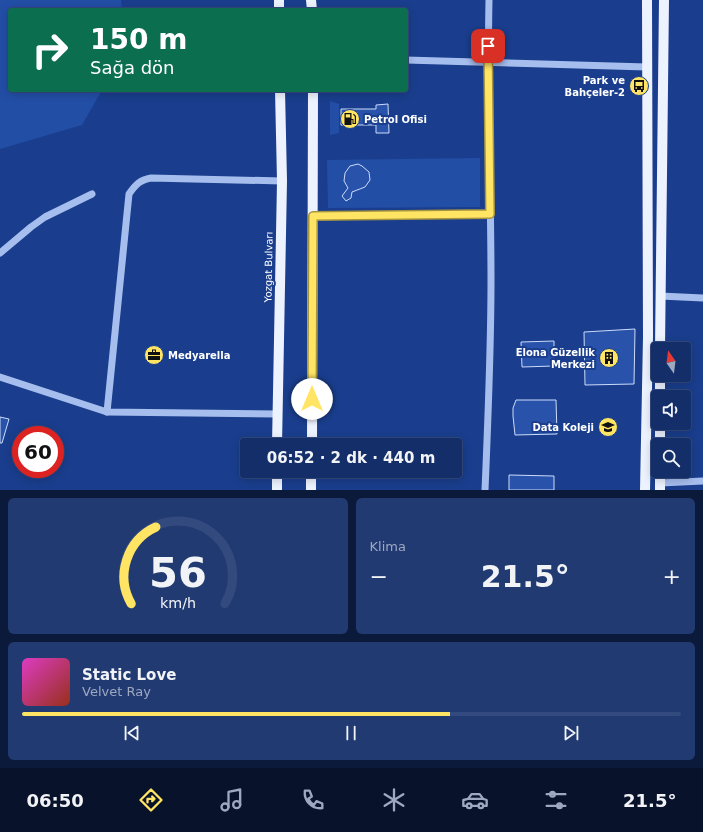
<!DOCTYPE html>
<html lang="tr">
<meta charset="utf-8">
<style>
:root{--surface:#142e6a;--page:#213a72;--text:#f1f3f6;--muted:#9da8c1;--line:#334a7e;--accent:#ffe563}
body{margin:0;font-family:"DejaVu Sans",sans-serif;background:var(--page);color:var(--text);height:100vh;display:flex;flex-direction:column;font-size:15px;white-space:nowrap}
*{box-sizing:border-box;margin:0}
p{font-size:13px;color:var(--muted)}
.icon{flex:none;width:22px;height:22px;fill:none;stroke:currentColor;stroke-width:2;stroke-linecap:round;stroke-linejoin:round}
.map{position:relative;height:490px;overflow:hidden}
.side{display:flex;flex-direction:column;gap:8px;padding:8px;background:#0b193a;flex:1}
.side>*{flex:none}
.top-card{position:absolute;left:8px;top:8px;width:400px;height:84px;border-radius:4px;box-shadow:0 2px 10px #0003,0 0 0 1px var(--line);background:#0b6e4f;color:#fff;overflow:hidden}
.needle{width:26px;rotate:346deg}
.fabs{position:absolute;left:651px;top:342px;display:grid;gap:8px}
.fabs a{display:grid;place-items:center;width:40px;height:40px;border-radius:4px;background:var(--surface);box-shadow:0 2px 10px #0003,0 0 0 1px var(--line);font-size:20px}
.speed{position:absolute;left:12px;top:426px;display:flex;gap:8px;font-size:20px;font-weight:700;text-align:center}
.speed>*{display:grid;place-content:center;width:52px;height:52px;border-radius:50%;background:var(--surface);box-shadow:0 2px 10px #0003,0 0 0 1px var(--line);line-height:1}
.speed .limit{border:6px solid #d22;background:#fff;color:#111}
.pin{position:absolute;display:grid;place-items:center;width:34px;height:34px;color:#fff;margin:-17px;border-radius:8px;box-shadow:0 2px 6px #0006}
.me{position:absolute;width:44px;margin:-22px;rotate:0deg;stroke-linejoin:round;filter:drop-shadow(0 0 3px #0008)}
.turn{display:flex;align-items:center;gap:14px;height:84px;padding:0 16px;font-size:18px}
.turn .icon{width:52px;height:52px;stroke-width:2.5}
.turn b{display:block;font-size:28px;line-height:34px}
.big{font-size:30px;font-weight:800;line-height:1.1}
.side .card{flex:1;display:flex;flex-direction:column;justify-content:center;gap:6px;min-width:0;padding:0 14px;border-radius:6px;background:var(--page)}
.side .dial{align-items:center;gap:0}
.dial svg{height:104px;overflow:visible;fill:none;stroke:var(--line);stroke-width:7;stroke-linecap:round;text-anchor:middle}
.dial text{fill:var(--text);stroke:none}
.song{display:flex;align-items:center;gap:12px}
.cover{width:48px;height:48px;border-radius:6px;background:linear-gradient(135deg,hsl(310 70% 55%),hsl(10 70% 35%))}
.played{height:4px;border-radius:2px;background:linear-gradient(90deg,var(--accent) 65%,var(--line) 65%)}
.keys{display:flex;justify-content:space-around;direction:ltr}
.heat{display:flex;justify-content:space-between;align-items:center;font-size:22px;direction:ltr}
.side .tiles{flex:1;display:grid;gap:8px;grid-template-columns:1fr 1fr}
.card:last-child{grid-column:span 2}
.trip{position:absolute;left:240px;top:438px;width:222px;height:40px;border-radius:4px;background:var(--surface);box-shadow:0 2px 10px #0003,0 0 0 1px var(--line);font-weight:800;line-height:40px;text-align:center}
.menu{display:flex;height:64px;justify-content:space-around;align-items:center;background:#08122a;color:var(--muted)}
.menu .icon{width:28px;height:28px}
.menu .on{color:var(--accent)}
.menu b{font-size:18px;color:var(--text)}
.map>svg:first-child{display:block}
</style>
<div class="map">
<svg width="703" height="490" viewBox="0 0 703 490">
<rect width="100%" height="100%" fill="#1a3e8d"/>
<!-- green -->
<g fill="#234ea6">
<path d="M0,0H121L122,10H10V90H102L82,125L0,149Z"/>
<path d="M330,101L339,104V133L330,135Z"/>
<path d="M480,158V207L328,208L327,160Z"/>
</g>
<!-- building -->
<g fill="#2953ab" stroke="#ccdbfa">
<path d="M388,104L389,133H376V125H341V109H376V105Z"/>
<path d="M358,164L362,166L369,172L370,180L365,187L352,192L351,198L346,201L342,196L348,188L344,181L345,173L350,166Z"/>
<path d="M635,329L634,384L585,385L584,332Z"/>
<path d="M554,341V366L522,367L521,342Z"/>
<path d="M516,400H556L557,434L515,435L513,416V408Z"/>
<path d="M0,417L9,419L2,443H0Z"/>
<path d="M509,475L554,476V490H509Z"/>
</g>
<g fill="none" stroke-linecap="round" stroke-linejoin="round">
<!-- minor -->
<g stroke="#a6beee" stroke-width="7">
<path d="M406,60L647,67"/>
<path d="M313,217L490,214"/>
<path d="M0,253L31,227L45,217L92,194"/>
<path d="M660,296L703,298"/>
<path d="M0,377L107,412L277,414"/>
<path d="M107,412L129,194C136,184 140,180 151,178L282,181"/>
<path d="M660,483L703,481"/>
<path d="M485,490C488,420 491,351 491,281C491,188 487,94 489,0"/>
</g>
<!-- major -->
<g stroke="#edf2ff" stroke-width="10">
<path d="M279,0V10"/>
<path d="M311,0L312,10"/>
<path d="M660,349L664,0"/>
<path d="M660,397V375"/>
<path d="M277,445L282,181L280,90"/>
<path d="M312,445L313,90"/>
<path d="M660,445V423"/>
<path d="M277,490V471"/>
<path d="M311,490V471"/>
<path d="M645,490L648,337L647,0"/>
<path d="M660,490V471"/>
</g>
</g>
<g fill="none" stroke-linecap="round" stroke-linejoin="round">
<!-- route casing -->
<g stroke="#a69540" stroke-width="10">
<path id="route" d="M312,399L313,216L490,214L488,46"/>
</g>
<!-- route -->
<use href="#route" stroke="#ffe563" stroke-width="7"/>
</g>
<!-- icons -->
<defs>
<g id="bus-disc" transform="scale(1)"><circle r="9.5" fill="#ffe563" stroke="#1a3e8d"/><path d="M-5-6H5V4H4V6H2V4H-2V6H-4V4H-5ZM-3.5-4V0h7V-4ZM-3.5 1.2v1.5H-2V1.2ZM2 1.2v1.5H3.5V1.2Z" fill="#111"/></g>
<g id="fuel-disc" transform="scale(1)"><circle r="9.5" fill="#ffe563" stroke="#1a3e8d"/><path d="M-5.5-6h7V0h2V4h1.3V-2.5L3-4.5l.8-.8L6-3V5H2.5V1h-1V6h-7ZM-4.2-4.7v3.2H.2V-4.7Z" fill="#111"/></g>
<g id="office-disc" transform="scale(1)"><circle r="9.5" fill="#ffe563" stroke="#1a3e8d"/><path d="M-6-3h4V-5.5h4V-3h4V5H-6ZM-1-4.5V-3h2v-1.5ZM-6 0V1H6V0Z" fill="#111"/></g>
<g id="building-disc" transform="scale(1)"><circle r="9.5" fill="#ffe563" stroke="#1a3e8d"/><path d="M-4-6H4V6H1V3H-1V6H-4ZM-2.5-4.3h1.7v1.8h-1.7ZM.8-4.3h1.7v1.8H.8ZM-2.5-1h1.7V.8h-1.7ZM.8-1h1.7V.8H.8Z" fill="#111"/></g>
<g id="school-disc" transform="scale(1)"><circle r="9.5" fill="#ffe563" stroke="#1a3e8d"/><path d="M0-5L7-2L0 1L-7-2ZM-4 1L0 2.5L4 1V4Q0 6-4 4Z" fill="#111"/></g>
</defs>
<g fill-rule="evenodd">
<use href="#bus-disc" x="639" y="86"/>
<use href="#fuel-disc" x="350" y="119"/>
<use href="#office-disc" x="154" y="355"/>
<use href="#building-disc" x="609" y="358"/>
<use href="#school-disc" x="608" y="427"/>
</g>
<g text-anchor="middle" stroke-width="4" stroke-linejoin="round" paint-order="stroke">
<!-- poi labels -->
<g font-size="10" font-weight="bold" fill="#fff" stroke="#1a3e8d" text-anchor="end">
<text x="625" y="84">Park ve<tspan x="625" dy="12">Bahçeler-2</tspan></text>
<text x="364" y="123" text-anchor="start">Petrol Ofisi</text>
<text x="595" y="356">Elona Güzellik<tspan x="595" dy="12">Merkezi</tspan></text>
<text x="168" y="359" text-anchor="start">Medyarella</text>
<text x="594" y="431">Data Koleji</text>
</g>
<!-- street labels -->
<g font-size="10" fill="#fff" stroke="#1a3e8d">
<text transform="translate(268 267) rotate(-89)" y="4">Yozgat Bulvarı</text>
</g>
</g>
</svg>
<div class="fabs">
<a><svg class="needle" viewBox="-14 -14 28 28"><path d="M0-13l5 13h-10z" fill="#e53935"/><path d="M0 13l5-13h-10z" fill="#9da8c1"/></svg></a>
<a><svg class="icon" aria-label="sound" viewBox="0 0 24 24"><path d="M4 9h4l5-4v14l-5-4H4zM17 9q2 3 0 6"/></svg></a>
<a><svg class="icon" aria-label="search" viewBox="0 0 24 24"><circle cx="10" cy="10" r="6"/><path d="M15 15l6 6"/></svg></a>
</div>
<div class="speed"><div class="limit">60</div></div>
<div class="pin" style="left:488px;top:46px;background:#d93025"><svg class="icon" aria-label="arrive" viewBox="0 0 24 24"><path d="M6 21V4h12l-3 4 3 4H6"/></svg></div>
<svg class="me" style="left:312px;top:399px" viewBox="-20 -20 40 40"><circle r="19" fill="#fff"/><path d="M0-13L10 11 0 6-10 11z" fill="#ffe563"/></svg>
<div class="trip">06:52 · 2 dk · 440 m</div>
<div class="top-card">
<div class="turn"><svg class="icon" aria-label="right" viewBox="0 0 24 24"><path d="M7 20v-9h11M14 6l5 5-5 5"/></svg><div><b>150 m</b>Sağa dön</div></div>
</div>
</div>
<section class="side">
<div class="tiles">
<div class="card dial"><svg viewBox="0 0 100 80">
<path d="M14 69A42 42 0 1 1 86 69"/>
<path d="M14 69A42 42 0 0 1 33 10" stroke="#ffe563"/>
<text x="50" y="56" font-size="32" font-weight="700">56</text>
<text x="50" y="72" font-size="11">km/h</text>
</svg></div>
<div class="card"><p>Klima</p>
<div class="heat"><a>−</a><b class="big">21.5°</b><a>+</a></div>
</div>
<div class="card">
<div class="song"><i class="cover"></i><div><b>Static Love</b><p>Velvet Ray</p></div></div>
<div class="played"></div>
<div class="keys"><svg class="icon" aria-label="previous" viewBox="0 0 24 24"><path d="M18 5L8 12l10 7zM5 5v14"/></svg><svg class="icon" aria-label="pause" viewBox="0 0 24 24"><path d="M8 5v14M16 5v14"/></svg><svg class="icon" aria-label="next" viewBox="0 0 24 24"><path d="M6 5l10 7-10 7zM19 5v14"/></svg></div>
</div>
</div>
</section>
<nav class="menu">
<b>06:50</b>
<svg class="icon on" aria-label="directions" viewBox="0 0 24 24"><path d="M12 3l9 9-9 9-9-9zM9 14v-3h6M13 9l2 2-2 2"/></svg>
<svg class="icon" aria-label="music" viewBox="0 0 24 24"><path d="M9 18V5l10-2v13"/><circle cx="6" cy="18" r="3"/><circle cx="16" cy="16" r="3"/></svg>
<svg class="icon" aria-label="phone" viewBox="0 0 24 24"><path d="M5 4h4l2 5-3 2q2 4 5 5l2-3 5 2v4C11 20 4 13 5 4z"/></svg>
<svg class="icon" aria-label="climate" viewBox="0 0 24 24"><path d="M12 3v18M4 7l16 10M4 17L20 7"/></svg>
<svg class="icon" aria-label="car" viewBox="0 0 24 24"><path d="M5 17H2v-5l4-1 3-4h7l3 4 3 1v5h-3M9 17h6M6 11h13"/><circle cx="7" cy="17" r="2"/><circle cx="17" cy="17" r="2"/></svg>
<svg class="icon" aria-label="filters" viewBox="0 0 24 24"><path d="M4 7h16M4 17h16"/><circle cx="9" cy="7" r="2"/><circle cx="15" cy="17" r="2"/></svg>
<b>21.5°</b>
</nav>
